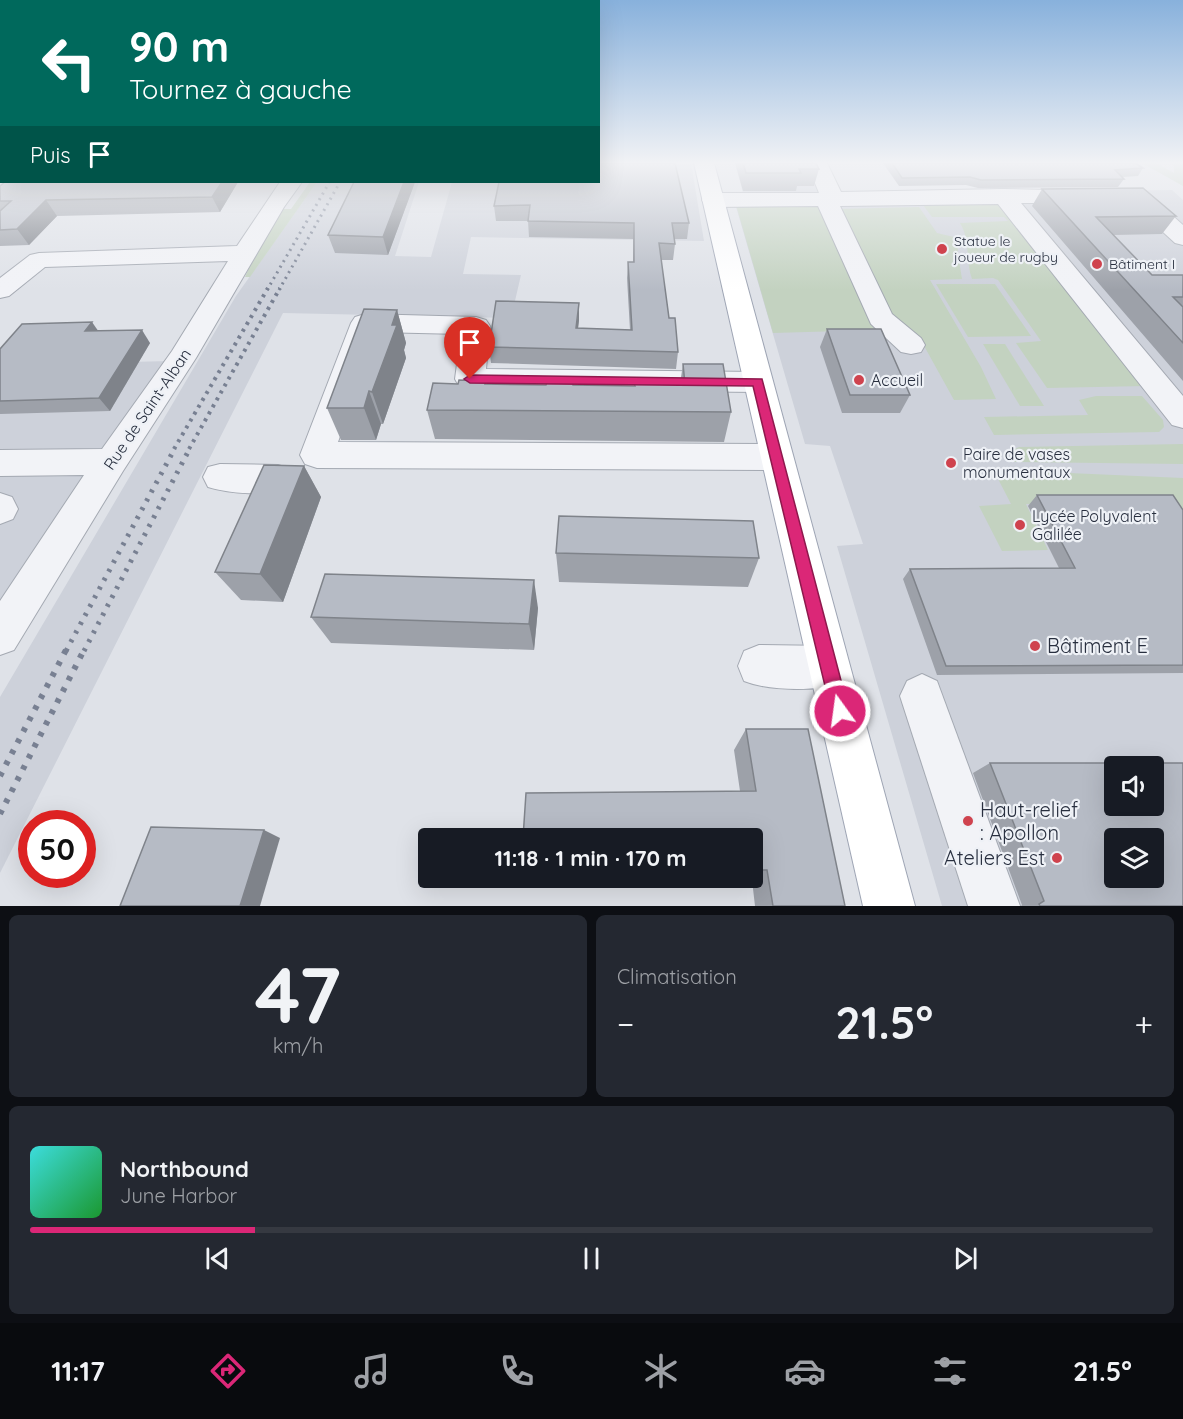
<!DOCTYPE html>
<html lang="fr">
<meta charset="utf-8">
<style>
:root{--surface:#171b24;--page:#242831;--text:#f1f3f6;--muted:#9ea1a6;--line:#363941;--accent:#db2777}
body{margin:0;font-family:Quicksand,sans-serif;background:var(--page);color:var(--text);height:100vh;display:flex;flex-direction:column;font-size:22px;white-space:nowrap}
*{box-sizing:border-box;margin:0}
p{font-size:20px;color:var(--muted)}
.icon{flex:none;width:33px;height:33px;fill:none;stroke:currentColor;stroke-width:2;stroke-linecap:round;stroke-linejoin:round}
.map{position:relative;height:906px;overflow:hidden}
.drawer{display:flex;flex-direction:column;gap:9px;padding:9px;background:#0d0f14;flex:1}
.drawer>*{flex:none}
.guide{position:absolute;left:0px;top:0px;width:600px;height:183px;box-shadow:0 6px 24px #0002;background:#00695c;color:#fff;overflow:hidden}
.controls{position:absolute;left:1104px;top:756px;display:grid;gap:12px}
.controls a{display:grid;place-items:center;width:60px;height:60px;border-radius:6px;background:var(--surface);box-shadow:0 6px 24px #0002;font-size:30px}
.speed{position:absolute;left:18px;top:810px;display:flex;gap:12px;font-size:30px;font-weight:700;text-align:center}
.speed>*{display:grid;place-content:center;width:78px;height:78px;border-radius:50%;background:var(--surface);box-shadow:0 6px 24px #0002;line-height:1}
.speed .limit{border:9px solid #d22;background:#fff;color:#111}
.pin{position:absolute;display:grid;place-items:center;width:51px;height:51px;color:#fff;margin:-62px -26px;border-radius:50% 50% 50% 0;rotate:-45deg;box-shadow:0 0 6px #0007}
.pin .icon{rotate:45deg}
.me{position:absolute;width:66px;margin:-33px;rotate:346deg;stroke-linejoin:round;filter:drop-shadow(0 0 4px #0008)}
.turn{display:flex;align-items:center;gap:21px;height:126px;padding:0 30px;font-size:27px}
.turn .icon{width:78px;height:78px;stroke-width:2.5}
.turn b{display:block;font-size:42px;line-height:51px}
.then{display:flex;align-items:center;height:57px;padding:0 30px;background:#0003;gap:12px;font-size:22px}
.big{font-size:45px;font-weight:800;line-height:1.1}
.drawer .widget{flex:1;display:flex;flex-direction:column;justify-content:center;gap:9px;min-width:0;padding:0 21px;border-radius:9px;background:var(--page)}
.drawer .dial{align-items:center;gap:0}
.dial b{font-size:78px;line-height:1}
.song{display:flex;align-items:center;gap:18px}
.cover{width:72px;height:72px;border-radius:9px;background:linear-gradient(135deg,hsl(180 70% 55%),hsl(130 70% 35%))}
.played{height:6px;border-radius:3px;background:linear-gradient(90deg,var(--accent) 20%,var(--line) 20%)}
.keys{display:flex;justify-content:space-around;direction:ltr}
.heat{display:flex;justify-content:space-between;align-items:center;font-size:33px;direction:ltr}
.drawer .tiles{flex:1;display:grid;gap:9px;grid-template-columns:1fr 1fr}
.widget:last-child{grid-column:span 2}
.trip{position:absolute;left:418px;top:828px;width:345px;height:60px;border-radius:6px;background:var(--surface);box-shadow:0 6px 24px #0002;font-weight:800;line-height:60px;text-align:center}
.tab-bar{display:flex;height:96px;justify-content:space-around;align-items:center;background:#090b0e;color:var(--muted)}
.tab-bar .icon{width:42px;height:42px}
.tab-bar .current{color:var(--accent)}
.tab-bar b{font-size:27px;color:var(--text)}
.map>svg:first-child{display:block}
</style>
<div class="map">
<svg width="1183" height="906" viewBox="0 0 1183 906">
<rect width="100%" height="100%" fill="#dfe2e8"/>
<!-- built -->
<g fill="#cdd1da" fill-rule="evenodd">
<path d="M599,163H691L704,241L471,237L463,274L521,275L511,318L283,313L0,873V697L236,296L317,182H419L395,256L431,257L452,182H598Z"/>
<path d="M735,163H821L836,195L1172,190L1183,200V906H942L837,546L863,544L830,446L805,444L732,193H743ZM1114,766H1154V806H1114ZM1114,838H1154V878H1114Z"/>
<path d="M171,361L0,603V365Z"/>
</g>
<!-- green -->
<g fill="#c3d2c0">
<path d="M1142,163H1156L1174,173V163H1183V186Z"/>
<path d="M310,182H317L250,277H245L249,268L247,266L280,209H291Z"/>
<path d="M994,203L999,205L1146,386L1047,388L1016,343L1041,341L998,280L993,278L972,279C965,260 971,241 960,223L1008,221L1004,217H932L923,205Z"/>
<path d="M736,205H823L877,330L773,333Z"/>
<path d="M919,207L937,233L958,238V254L962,279L930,280L981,367L996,399L954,400L923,344L885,308L836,209Z"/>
<path d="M936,284H995L1031,336L968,337Z"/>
<path d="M983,344H1005L1044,406H1020Z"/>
<path d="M1096,396H1142L1163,420L1164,427L1159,432L994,435L984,417L1088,415L1079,400Z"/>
<path d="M1183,444V464L1014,462L1009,452L1019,447Z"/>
<path d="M995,473H1069L1183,478V511L1161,503L1026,504L1048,550L1002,551L979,506L1011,504Z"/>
</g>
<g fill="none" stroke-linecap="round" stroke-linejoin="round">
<!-- minor casing -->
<g stroke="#a4a9b2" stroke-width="2">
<g id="minor">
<path d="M807,163H827L841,192L1003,189L1091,191L1094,196L1091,201L1083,203H1021L1183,396V428L1172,425L998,204L840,206L892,314L921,338L925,345L921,352L911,354L901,352L871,324L818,206L713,207L705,205L702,200L705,195L713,193H819Z"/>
<path d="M280,182H302L284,207L196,358L123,471L14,650L0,655V601L84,475L0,476V450L102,449L172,351L228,261L45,267L9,296L0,298V278L30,255L39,253L237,246Z"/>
<path d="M1137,189L1145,191L1183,225V245L1175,243L1129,201L1126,196L1129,191Z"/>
<path d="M365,314L476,317L486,320L490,326L486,369L758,372L769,375L773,382L769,389L758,392L470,389L459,386L455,379L461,334L376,332L338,442L776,444L788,448L793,457L788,466L776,470L317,468L305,464L300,455L351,323L355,317Z"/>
<path d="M220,464L278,465L290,469L295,479L290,489C267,496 231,494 208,487L203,477L208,467Z"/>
<path d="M0,493L12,497L18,509L13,519L0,524Z"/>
<path d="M759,645L829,646L844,652L850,667L844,682C819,692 769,691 744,681L738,666L744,651Z"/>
<path d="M922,674L937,681L1020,906H968L900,696L907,681Z"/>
</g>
</g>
<!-- major casing -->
<g stroke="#9ea5b4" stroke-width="2">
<path id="major" d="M694,163H714L915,906H863Z"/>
</g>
<!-- minor -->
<use href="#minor" fill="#f2f3f7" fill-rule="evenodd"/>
<!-- major -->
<use href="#major" fill="#fff" fill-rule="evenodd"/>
<!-- rail-far3 -->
<g stroke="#788092" stroke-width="3" stroke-dasharray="2 4.5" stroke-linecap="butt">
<path d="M267,290L329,183"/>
<path d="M279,290L340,182"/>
</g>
<!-- rail-far2 -->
<g stroke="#788092" stroke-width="4" stroke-dasharray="3 5" stroke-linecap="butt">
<path d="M174,449L268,288"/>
<path d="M189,449L280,288"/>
</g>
<!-- rail-far1 -->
<g stroke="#788092" stroke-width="5" stroke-dasharray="3 7" stroke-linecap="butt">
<path d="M66,651L175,448"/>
<path d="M84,651L190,448"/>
</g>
<!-- rail -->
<g stroke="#788092" stroke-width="6" stroke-dasharray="4.5 8" stroke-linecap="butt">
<path d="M0,776L66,650"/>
<path d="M0,814L84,650"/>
</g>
</g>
<!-- wall -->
<g fill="#9da1a9">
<path d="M735,163H816L819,169L814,186H797L796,191H743Z"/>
<path d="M883,163H1137V164L1143,168L1138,176L1122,177L1124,179L1118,187L978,188L966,185L899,186Z"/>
<path d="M5,182H238L220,212L57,216L29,245L0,246V186Z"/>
<path d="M415,182L388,255L335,253L328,235Z"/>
<path d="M499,182L689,223L687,239H674L675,244L673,260H661L669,318L678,352L676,369L491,363L489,347L579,320L578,328L630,330L627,278L628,262H633V239L529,237L528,221H496L494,206Z"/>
<path d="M1042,189L1176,216L1162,234L1113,235L1152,275H1183V381L1032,206Z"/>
<path d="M397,310L406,343L404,350L406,358L383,424H381L376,440H341L327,408Z"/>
<path d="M827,329L910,395L900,413H842L820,347Z"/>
<path d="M98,331L150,343L110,411L0,414V349Z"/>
<path d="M683,364L731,412L724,442L435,439L427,410L486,384L634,386L680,384Z"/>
<path d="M304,466L321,497L283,602L241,600L215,572Z"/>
<path d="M1037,495L1183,510V673L937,675L903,579L910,569L1059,568L1028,506Z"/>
<path d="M556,553L759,558L748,587L559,582Z"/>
<path d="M538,608L534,650L331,643L311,617Z"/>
<path d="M746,729L845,906H755L752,880L697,882V878H753V838L740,791L734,750Z"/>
<path d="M990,763L1183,906H1021L1022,905L973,773Z"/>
<path d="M576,878H605V883L577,882Z"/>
</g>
<!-- shaded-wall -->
<g fill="#7f838a">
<path d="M222,182H238L220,212L212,197Z"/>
<path d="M404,182H415L388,255L383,237Z"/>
<path d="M46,200L57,216L29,245L17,229Z"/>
<path d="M579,303V320L576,345V328Z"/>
<path d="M397,310L406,343L404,350L406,358L383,424L372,392Z"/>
<path d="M92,322L101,335L85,331Z"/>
<path d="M142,330L150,343L110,411L99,398Z"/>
<path d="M369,391L381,424L376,440L364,408Z"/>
<path d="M304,466L321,497L283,602L260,574Z"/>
<path d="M534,580L538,608L534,650L529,624Z"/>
<path d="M264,830L280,838L260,906H240Z"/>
</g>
<!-- building -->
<g fill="#b6bbc5" stroke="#7f838a" stroke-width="1.5" fill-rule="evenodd">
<path d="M598,163H675L689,223H672L675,244L659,243L669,318H675L678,352L489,347L496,301L579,303L576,328L632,330L628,262H634V223L528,221L530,205L494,206L499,182H598Z"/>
<path d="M743,163H816L819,169H799L801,173H746Z"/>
<path d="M892,163H1135L1143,168L1115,170L1124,179L981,180L970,177L902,178Z"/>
<path d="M5,182H222L212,197L46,200L17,229L0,230V211L11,201H0V186Z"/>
<path d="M354,182H404L383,237L328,235Z"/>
<path d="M1143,188L1176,216L1096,217L1152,275H1183V297H1173L1183,307V343L1042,189Z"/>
<path d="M364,309L397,310L392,325H397L372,392L369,391L364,408H327Z"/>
<path d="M92,322L85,331L142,330L99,398L0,401V349L22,324Z"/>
<path d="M827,329H881L910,395H850Z"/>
<path d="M683,364H723L731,412L427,410L433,383L458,384L459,380L486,381L485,384L546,385L547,382H573V385L635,386L634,383L685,384Z"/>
<path d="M264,465L304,466L260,574L215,572Z"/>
<path d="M1037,495H1173L1183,510V665L946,666L910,569L1075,568Z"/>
<path d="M559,516L753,521L759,558L556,553Z"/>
<path d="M325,574L534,580L529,624L311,617Z"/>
<path d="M746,729H808L845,906H773L767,870H753V838H523L526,793L756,791Z"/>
<path d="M990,763H1183V906H1040L1039,904L1044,901ZM1114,766H1154V806H1114ZM1114,838H1154V878H1114Z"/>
<path d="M151,827L264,830L240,906H120Z"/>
</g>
<!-- sky -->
<linearGradient id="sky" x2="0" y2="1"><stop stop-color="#88b1dc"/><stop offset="0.56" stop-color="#f1f2f5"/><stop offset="1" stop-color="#f1f2f5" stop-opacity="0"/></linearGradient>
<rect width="1183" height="290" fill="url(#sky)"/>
<!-- route -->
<path fill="#db2777" stroke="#8e194d" stroke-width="1.5" d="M470,375L762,379L849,711L846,717L840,720L834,717L831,711L753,386L470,383L464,379Z"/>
<!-- markers -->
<g fill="#cf434e" stroke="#eef1f6" stroke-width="2">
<circle cx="942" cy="249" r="6"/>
<circle cx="1097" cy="264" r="6"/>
<circle cx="859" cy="380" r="6"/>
<circle cx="951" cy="463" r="6"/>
<circle cx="1020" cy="525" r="6"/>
<circle cx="1035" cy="646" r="6"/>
<circle cx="968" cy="821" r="6"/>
<circle cx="1057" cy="858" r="6"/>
</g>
<g text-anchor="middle" stroke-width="4.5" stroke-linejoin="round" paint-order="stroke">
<!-- far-poi labels -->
<g font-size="14" fill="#282f3f" stroke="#eef1f6" text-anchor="start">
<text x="954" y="246">Statue le<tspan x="954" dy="16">joueur de rugby</tspan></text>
<text x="1109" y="269">Bâtiment I</text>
</g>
<!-- poi labels -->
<g font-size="16" fill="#282f3f" stroke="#eef1f6" text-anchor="start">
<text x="871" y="386">Accueil</text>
<text x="963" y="460">Paire de vases<tspan x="963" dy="18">monumentaux</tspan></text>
<text x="1032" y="522">Lycée Polyvalent<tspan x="1032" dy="18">Galilée</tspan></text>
</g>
<!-- street labels -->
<g font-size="16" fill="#282f3f" stroke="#eef1f6">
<text transform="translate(147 409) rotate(-56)" y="6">Rue de Saint-Alban</text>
</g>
<!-- near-poi labels -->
<g font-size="20" fill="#282f3f" stroke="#eef1f6" text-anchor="start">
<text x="1047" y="653">Bâtiment E</text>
<text x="980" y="817">Haut-relief<tspan x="980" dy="23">: Apollon</tspan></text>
<text x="1045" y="865" text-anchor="end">Ateliers Est</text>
</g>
</g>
</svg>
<div class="controls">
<a><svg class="icon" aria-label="sound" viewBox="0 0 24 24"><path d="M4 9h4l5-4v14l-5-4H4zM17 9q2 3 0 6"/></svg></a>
<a><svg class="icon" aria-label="layers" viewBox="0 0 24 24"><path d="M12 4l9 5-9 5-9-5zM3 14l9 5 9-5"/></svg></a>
</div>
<div class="speed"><div class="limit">50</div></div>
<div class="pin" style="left:470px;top:379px;background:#d93025"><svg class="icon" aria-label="arrive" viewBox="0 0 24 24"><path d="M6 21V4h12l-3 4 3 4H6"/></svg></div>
<svg class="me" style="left:840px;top:711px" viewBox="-20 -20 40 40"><circle r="17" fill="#db2777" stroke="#fff" stroke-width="3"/><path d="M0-11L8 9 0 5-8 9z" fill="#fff"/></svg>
<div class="trip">11:18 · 1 min · 170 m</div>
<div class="guide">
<div class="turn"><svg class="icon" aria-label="left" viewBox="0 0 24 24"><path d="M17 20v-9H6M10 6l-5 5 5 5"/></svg><div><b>90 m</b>Tournez à gauche</div></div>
<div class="then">Puis<svg class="icon" aria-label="arrive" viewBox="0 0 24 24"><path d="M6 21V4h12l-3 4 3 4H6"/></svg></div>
</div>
</div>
<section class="drawer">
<div class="tiles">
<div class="widget dial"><b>47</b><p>km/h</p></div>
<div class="widget"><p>Climatisation</p>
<div class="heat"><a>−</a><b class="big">21.5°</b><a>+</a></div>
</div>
<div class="widget">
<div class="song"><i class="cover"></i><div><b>Northbound</b><p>June Harbor</p></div></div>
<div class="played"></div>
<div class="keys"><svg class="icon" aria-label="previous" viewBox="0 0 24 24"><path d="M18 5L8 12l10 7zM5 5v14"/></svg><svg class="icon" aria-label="pause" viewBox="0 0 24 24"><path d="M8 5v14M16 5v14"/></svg><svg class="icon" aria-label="next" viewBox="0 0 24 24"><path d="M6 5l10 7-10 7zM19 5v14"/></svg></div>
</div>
</div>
</section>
<nav class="tab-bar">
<b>11:17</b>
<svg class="icon current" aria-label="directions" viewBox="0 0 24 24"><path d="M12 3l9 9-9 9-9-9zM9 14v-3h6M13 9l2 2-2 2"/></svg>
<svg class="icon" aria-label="music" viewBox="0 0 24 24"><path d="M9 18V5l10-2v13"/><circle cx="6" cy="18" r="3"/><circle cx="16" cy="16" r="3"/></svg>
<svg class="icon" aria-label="phone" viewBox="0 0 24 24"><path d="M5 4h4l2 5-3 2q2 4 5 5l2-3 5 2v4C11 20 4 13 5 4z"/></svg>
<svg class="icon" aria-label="climate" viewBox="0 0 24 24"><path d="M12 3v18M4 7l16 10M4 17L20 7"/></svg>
<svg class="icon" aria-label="car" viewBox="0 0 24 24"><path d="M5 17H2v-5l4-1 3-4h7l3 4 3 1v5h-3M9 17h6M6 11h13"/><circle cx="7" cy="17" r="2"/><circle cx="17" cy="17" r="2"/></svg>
<svg class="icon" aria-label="filters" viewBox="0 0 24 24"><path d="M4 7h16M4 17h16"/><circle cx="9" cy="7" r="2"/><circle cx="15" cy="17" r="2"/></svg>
<b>21.5°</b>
</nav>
